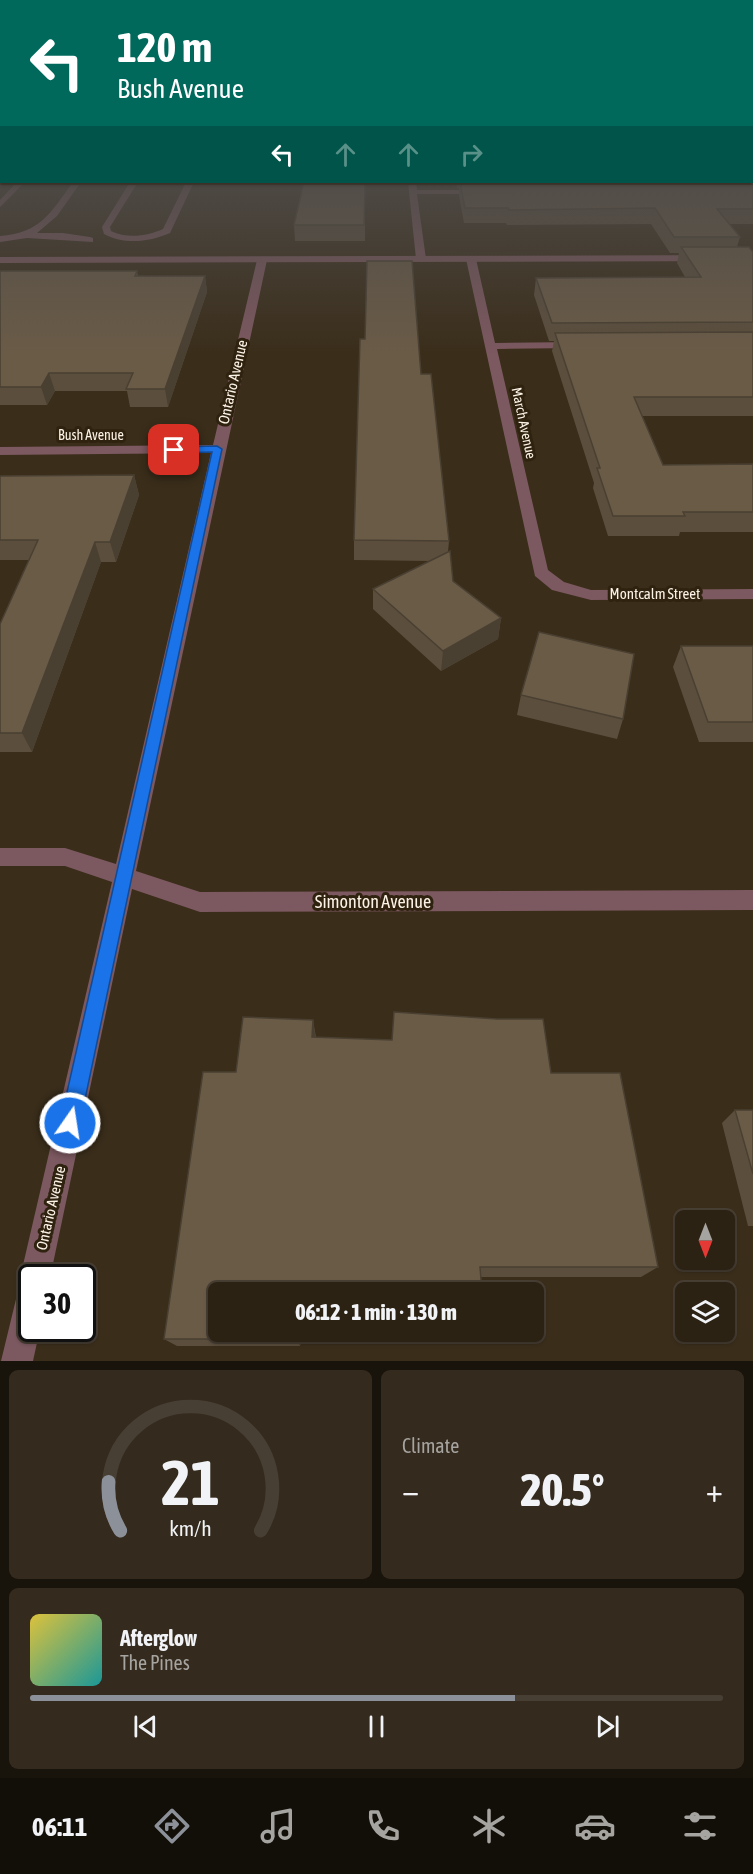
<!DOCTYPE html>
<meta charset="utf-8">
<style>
:root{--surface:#2c2214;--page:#342a1d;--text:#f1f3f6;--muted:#a6a4a0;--line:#483f34;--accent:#8c9099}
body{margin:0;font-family:"Asap Condensed",sans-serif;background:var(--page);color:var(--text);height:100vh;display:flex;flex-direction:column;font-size:22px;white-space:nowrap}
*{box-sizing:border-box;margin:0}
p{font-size:20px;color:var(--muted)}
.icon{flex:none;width:33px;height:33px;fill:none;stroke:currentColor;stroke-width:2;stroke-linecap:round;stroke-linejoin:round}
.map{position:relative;height:1361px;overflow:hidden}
.side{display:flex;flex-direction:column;gap:9px;padding:9px;background:#18130b;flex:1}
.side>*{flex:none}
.guide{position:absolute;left:0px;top:0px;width:753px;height:183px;box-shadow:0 2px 4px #0004,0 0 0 2px var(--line);background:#00695c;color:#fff;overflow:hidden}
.needle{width:39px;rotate:180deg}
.buttons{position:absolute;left:675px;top:1210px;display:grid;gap:12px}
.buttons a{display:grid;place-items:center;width:60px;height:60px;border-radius:9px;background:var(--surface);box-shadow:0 2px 4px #0004,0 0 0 2px var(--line);font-size:30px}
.speed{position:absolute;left:18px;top:1264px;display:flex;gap:12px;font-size:30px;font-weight:700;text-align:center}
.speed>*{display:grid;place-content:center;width:78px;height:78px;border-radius:50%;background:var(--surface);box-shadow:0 2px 4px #0004,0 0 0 2px var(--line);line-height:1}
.speed .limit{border:3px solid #111;border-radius:9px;background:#fff;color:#111}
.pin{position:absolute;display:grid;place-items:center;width:51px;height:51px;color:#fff;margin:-26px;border-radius:12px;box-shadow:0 3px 9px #0006}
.me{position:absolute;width:66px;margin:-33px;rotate:13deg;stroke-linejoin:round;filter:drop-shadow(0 0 4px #0008)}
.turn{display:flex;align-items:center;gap:21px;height:126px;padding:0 18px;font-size:27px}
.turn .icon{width:78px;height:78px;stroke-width:2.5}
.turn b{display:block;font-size:42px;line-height:51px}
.lanes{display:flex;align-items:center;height:57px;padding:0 18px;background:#0003;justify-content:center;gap:30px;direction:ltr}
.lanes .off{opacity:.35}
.big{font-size:45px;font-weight:800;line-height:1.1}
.side .card{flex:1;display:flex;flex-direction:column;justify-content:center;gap:9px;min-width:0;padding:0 21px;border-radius:9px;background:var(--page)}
.side .dial{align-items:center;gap:0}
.dial svg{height:156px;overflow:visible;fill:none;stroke:var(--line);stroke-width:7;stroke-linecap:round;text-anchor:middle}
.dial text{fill:var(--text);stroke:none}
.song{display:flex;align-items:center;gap:18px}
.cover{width:72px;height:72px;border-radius:9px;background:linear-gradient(135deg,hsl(50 70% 55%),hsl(180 70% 35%))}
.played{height:6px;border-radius:3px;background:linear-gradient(90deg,var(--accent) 70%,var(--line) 70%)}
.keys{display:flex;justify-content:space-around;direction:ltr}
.heat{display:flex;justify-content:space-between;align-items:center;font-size:33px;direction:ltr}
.side .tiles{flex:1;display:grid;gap:9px;grid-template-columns:1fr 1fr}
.card:last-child{grid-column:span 2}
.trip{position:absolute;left:208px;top:1282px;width:336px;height:60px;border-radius:9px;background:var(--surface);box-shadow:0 2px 4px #0004,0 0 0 2px var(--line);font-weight:800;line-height:60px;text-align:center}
.tabs{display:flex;height:96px;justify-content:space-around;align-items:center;background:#120e08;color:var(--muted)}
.tabs .icon{width:42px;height:42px}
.tabs .current{color:var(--accent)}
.tabs b{font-size:27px;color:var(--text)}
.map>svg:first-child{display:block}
</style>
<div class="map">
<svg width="753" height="1361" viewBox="0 0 753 1361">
<rect width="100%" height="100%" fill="#3a2d1a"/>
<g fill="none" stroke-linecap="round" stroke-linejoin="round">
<!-- service -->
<g fill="#7c5860" fill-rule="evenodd">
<path d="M17,182H25L0,207V200Z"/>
<path d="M73,182H81L57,216L37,233H63L90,237L93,238V242L27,238L0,242V236C41,233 51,212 73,182Z"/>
<path d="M130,182H138L110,227L111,231C128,239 147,236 163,229L186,182H194L170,233C149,242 125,245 104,234L102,227Z"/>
</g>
<!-- minor -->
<g fill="#7c5860" fill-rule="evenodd">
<path d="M408,182H416L417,190H481L485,192L481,194H417L426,259L421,262L416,259Z"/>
<path d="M471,256L476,259L495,343L577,342L583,345L577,348L497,349L548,570L564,582L591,590L753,589V599L591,600L552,590L535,576L466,259Z"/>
<path d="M262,257L267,260L136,871L200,892L753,890V910L200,912L132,889L50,1278H32V1329H40L33,1361H1L17,1295L22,1284L20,1278L112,882L65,866H0V848H65L116,864L211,453L0,455V447L213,445L257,260Z"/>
</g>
<!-- tertiary -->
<path fill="#7c5860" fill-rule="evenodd" d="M753,255V261L0,263V257Z"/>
</g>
<!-- wall -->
<g fill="#5b4e3d">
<path d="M752,163H753V224H729L740,237L737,247L753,252V416H642L663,465L753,464V532H680L679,536H608L593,488L594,483L552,351L554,341H549L534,295L536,278L685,277L677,263L679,253H670L651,224L507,225L506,223H464L459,196V188H457L456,182H752Z"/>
<path d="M365,182V241H295L294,225Z"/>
<path d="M0,271H137L138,276H205L207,292L168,407H130L127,391H55L47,405H0Z"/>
<path d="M421,374L449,541L448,552L453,581L501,618L498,639L441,671L373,609V589L431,561L354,560V540Z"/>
<path d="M134,475L139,495L116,562H101L32,752H0V624L29,560H0V476Z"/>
<path d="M681,646H753V742H699L673,667Z"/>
<path d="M521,695L623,719L617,739L517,715Z"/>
<path d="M313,1020L316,1037L551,1073L658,1267L641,1277H481L485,1337L478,1344L301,1342L300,1346H177L164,1339L236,1072Z"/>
<path d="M735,1110H753V1226H748L722,1123Z"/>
</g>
<!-- shaded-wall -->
<g fill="#4a4032">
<path d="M205,276L207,292L168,407L165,389Z"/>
<path d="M49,373L55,391L47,405L41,387Z"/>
<path d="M134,475L139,495L116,562L110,542Z"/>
<path d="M95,542L101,562L32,752L22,733Z"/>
<path d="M501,618L498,639L441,671L443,651Z"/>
<path d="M313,1020L316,1041L312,1037Z"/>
<path d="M296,1335L301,1342L300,1346L296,1339Z"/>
</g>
<!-- building -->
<g fill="#6a5b47" stroke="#4a4032" stroke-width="1.5">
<rect x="752" y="163" width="1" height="9"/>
<path d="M752,181H753V209H717L740,237H674L655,208L509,210L508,208H465L460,182H752Z"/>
<path d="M304,182H365L364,225H294Z"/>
<path d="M681,247H749L753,252V322L552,323L536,278L701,277Z"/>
<path d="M367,261H412L421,374H431L449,541L354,540L360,339H365Z"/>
<path d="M0,271H137L135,276H205L165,389H126L133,373H49L41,387H0Z"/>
<path d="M753,332V397H634L663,465L753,464V512H683L685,516H613L597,468H600L555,333Z"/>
<path d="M134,475L110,542H95L22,733H0V624L38,540H0V476Z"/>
<path d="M450,551L453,581L501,618L443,651L373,589Z"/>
<path d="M539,632L634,654L623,719L521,695Z"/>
<path d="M681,646H753V722H708Z"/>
<path d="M394,1012L497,1019H543L551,1073H620L658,1267H480L482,1293H219V1332H484L485,1337L296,1335V1339H164L203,1072H236L243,1017L313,1020L312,1037L392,1040Z"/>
<path d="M735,1110H753V1174Z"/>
</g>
<!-- sky -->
<linearGradient id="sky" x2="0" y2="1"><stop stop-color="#20190e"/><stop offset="0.46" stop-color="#4f4c49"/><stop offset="1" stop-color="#4f4c49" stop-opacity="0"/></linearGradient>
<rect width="753" height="354" fill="url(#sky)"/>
<!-- route -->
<path fill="#1a73e8" stroke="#114b97" stroke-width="1.5" d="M217,446L222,449L80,1123L77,1130L70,1133L63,1130L60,1123L212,452L174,453L169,450L174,447Z"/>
<g text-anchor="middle" stroke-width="6" stroke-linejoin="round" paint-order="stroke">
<!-- far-street labels -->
<g font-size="14" fill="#fcf3e7" stroke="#2f2310">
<text transform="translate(524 423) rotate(78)" y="5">March Avenue</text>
<text x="91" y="440">Bush Avenue</text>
</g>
<!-- street labels -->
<g font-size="15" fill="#fcf3e7" stroke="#2f2310">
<text transform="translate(233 382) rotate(-77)" y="5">Ontario Avenue</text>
<text x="655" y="599">Montcalm Street</text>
<text transform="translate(51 1208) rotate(-77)" y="5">Ontario Avenue</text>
</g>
<!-- near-street labels -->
<g font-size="18" fill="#fcf3e7" stroke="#2f2310">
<text x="373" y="908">Simonton Avenue</text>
</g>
</g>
</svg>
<div class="buttons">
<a><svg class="needle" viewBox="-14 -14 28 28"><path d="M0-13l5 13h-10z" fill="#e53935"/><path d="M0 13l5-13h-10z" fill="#a6a4a0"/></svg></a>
<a><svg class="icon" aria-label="layers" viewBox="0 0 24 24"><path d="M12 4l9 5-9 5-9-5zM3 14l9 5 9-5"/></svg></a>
</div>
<div class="speed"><div class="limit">30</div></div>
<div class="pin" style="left:174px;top:450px;background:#d93025"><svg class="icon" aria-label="arrive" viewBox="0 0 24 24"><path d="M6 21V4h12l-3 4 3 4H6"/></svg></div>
<svg class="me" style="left:70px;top:1123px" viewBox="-20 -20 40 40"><circle r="17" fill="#1a73e8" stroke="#fff" stroke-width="3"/><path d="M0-11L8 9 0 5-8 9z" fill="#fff"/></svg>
<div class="trip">06:12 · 1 min · 130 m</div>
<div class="guide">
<div class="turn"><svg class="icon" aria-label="left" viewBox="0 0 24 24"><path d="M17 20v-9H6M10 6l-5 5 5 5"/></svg><div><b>120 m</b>Bush Avenue</div></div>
<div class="lanes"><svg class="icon" aria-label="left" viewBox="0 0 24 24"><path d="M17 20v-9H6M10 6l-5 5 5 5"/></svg><svg class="icon off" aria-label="ahead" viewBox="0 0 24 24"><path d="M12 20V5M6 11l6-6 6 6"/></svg><svg class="icon off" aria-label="ahead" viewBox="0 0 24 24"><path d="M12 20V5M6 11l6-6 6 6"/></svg><svg class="icon off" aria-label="right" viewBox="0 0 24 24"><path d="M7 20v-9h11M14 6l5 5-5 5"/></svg></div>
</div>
</div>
<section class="side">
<div class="tiles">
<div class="card dial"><svg viewBox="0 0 100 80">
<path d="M14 69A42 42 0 1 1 86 69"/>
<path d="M14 69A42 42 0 0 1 8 44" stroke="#8c9099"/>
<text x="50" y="56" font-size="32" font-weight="700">21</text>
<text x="50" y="72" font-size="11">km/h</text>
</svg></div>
<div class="card"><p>Climate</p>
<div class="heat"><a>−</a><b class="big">20.5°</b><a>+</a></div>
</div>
<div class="card">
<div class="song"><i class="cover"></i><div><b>Afterglow</b><p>The Pines</p></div></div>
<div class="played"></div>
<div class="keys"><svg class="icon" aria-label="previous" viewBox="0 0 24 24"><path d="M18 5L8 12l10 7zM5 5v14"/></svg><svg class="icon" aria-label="pause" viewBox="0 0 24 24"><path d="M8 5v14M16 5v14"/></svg><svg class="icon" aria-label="next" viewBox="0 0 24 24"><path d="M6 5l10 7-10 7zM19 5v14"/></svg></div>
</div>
</div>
</section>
<nav class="tabs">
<b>06:11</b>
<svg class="icon current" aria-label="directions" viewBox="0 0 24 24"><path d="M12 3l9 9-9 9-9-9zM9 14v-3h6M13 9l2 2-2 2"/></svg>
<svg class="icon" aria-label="music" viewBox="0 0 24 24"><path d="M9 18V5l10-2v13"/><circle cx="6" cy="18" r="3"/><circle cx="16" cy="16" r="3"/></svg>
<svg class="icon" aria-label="phone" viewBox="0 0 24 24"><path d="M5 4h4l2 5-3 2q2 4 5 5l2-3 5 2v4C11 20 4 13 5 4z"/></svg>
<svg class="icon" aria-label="climate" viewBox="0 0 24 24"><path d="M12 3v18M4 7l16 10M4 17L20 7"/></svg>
<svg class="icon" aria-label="car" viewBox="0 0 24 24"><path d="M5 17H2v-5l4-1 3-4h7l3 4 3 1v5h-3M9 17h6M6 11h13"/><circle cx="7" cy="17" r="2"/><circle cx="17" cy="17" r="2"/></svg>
<svg class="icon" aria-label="filters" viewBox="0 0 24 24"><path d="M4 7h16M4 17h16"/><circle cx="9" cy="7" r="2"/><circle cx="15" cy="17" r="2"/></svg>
</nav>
